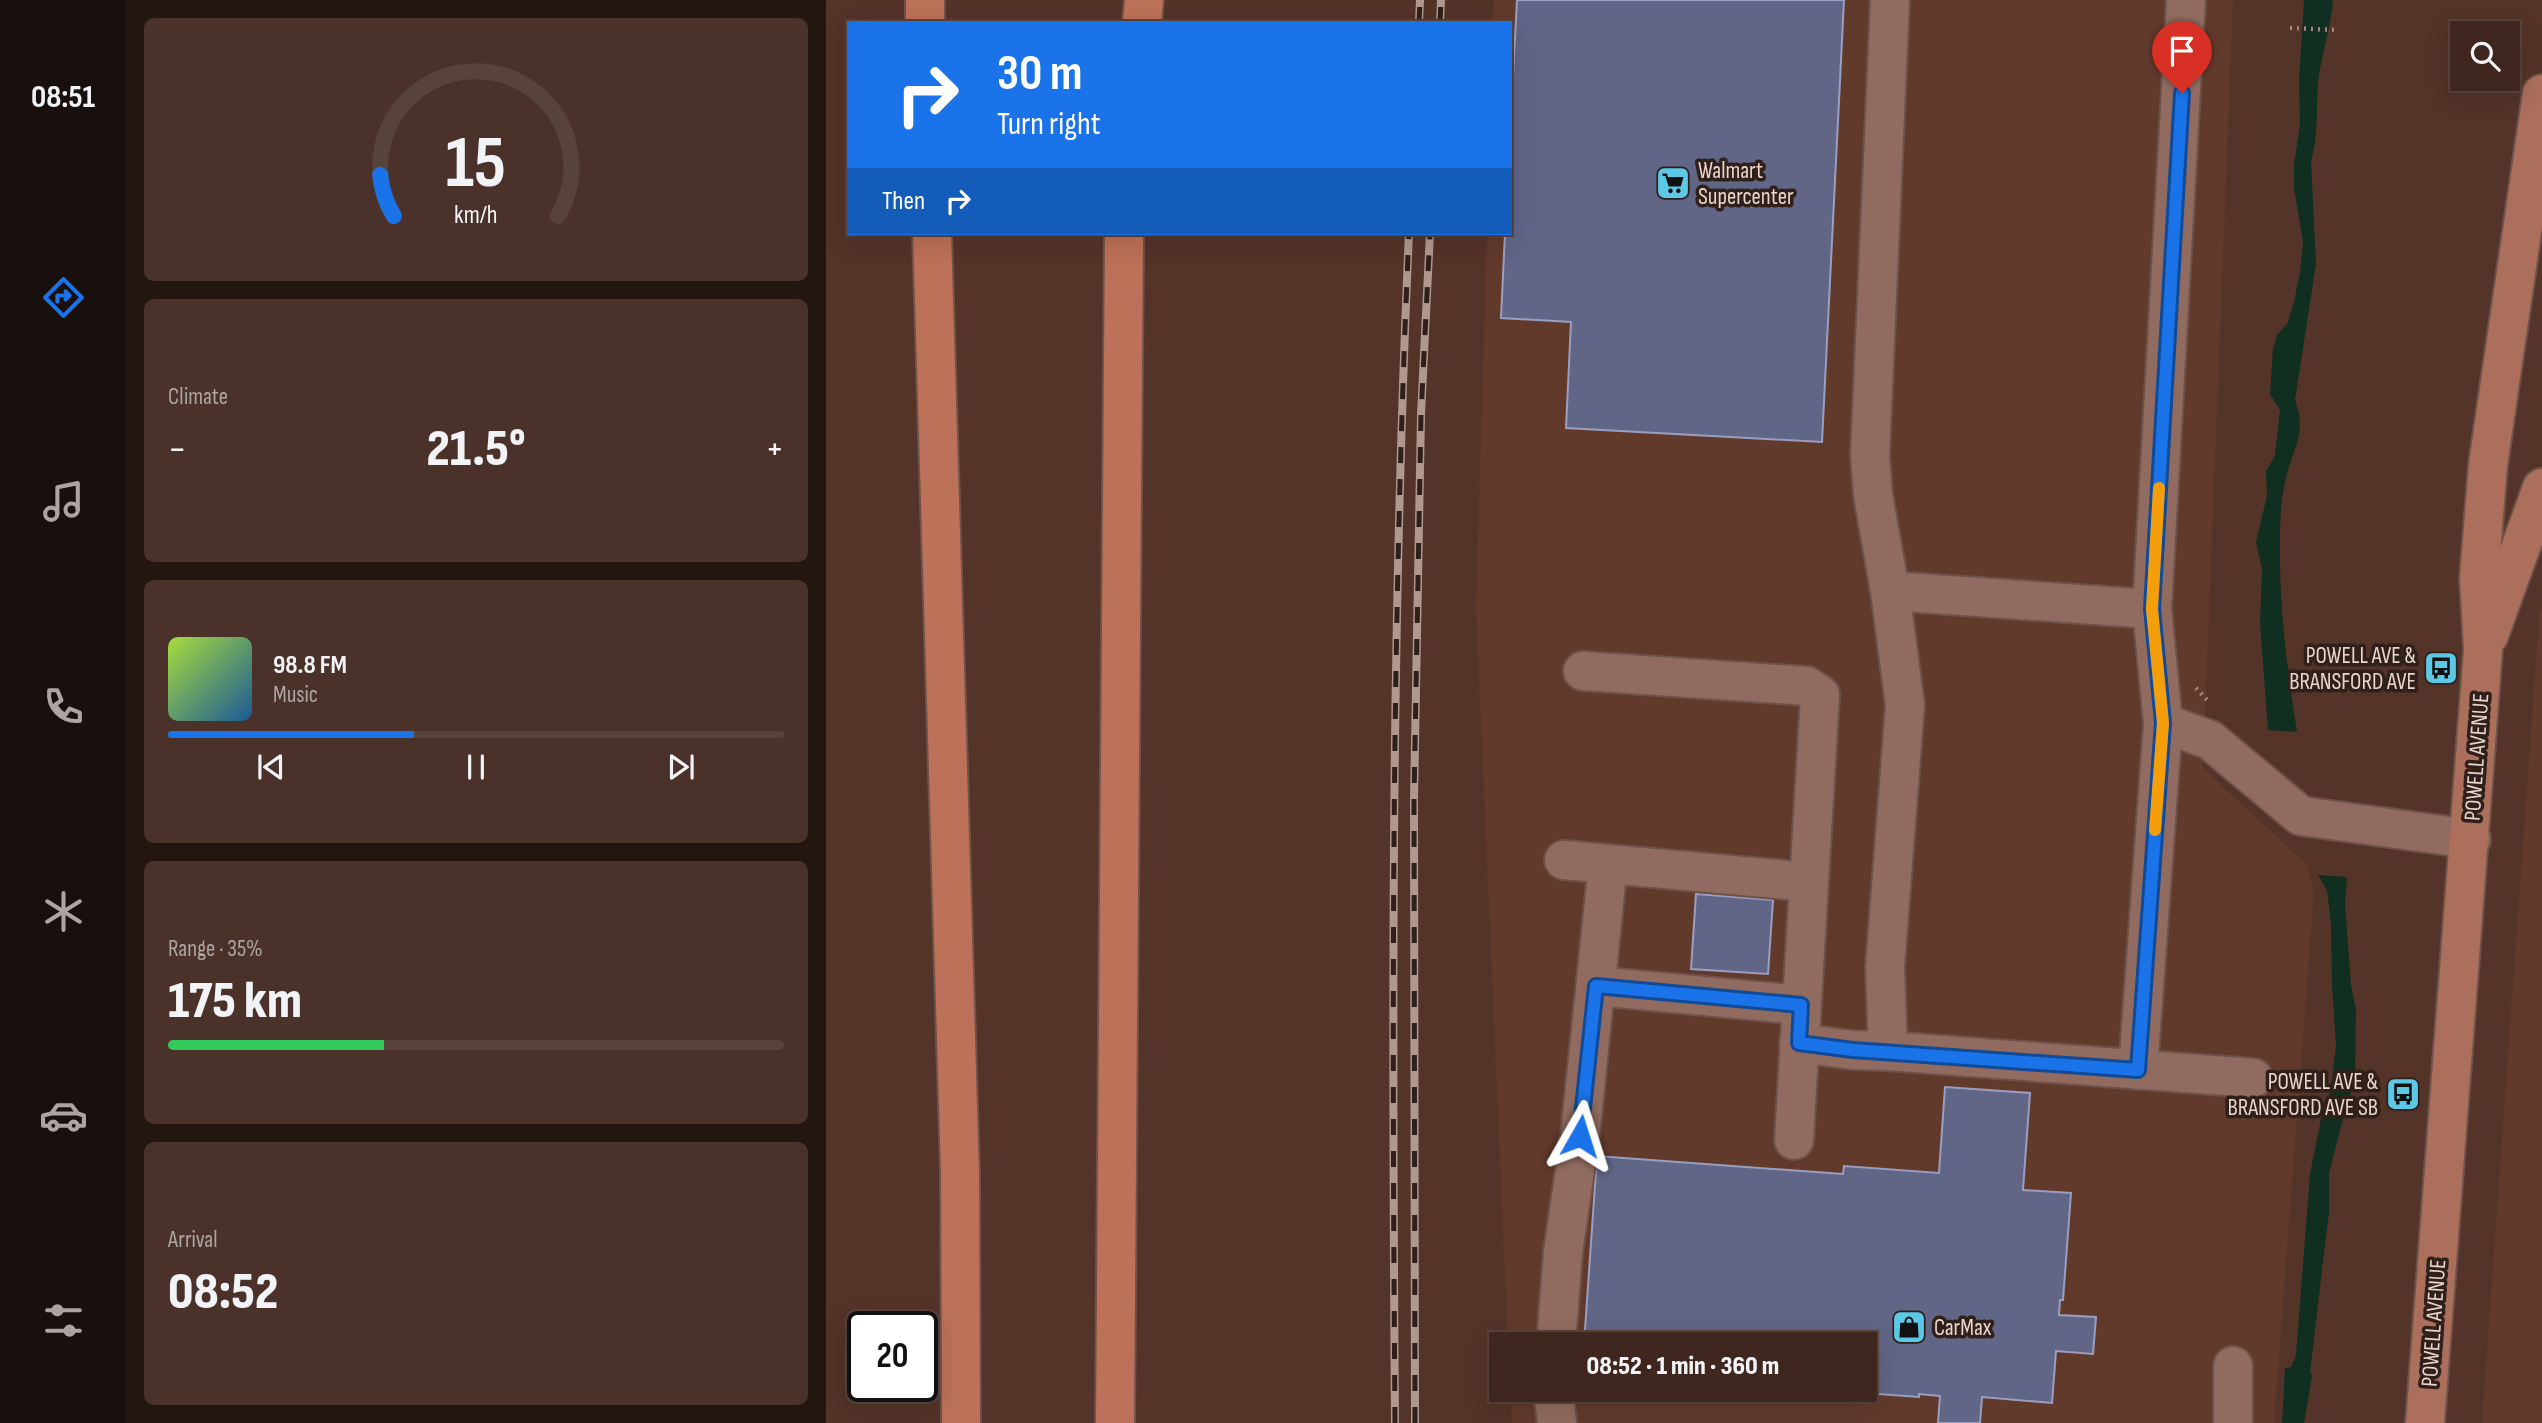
<!DOCTYPE html>
<meta charset="utf-8">
<style>
:root{--surface:#3f261e;--page:#4a322b;--text:#f1f3f6;--muted:#ada5a4;--line:#58433c;--accent:#1a73e8}
body{margin:0;font-family:"Sofia Sans Condensed",sans-serif;background:var(--page);color:var(--text);height:100vh;display:flex;flex-direction:column;font-size:26px;white-space:nowrap}
*{box-sizing:border-box;margin:0}
p{font-size:23px;color:var(--muted)}
.icon{flex:none;width:38px;height:38px;fill:none;stroke:currentColor;stroke-width:2;stroke-linecap:round;stroke-linejoin:round}
.map{position:relative;flex:1;overflow:hidden}
.details{display:flex;flex-direction:column;gap:18px;padding:18px;background:#231510;width:700px}
.details>*{flex:none}
.guide{position:absolute;left:21px;top:21px;width:665px;height:214px;border-radius:0px;box-shadow:0 7px 28px #0002,0 0 0 2px var(--line);background:#1a73e8;color:#fff;overflow:hidden}
.controls{position:absolute;left:1624px;top:21px;display:grid;gap:14px}
.controls a{display:grid;place-items:center;width:70px;height:70px;border-radius:0px;background:var(--surface);box-shadow:0 7px 28px #0002,0 0 0 2px var(--line);font-size:35px}
.speed{position:absolute;left:21px;top:1311px;display:flex;gap:14px;font-size:35px;font-weight:700;text-align:center}
.speed>*{display:grid;place-content:center;width:91px;height:91px;border-radius:50%;background:var(--surface);box-shadow:0 7px 28px #0002,0 0 0 2px var(--line);line-height:1}
.speed .limit{border:4px solid #111;border-radius:10px;background:#fff;color:#111}
.pin{position:absolute;display:grid;place-items:center;width:60px;height:60px;color:#fff;margin:-72px -30px;border-radius:50% 50% 50% 0;rotate:-45deg;box-shadow:0 0 7px #0007}
.pin .icon{rotate:45deg}
.me{position:absolute;width:77px;margin:-38px;rotate:6deg;stroke-linejoin:round;filter:drop-shadow(0 0 5px #0008)}
.turn{display:flex;align-items:center;gap:24px;height:147px;padding:0 35px;font-size:32px}
.turn .icon{width:91px;height:91px;stroke-width:2.5}
.turn b{display:block;font-size:49px;line-height:60px}
.then{display:flex;align-items:center;height:66px;padding:0 35px;background:#0003;gap:14px;font-size:26px}
.big{font-size:52px;font-weight:800;line-height:1.1}
.details .tile{flex:1;display:flex;flex-direction:column;justify-content:center;gap:10px;min-width:0;padding:0 24px;border-radius:10px;background:var(--page)}
.details .dial{align-items:center;gap:0}
.dial svg{height:182px;overflow:visible;fill:none;stroke:var(--line);stroke-width:7;stroke-linecap:round;text-anchor:middle}
.dial text{fill:var(--text);stroke:none}
.song{display:flex;align-items:center;gap:21px}
.cover{width:84px;height:84px;border-radius:10px;background:linear-gradient(135deg,hsl(80 70% 55%),hsl(210 70% 35%))}
.played{height:7px;border-radius:4px;background:linear-gradient(90deg,var(--accent) 40%,var(--line) 40%)}
.keys{display:flex;justify-content:space-around;direction:ltr}
.heat{display:flex;justify-content:space-between;align-items:center;font-size:38px;direction:ltr}
.charge{height:10px;border-radius:5px;background:linear-gradient(90deg,#34c759 35%,var(--line) 0)}
.trip{position:absolute;left:663px;top:1332px;width:388px;height:70px;border-radius:0px;background:var(--surface);box-shadow:0 7px 28px #0002,0 0 0 2px var(--line);font-weight:800;line-height:70px;text-align:center}
main{display:flex;flex:1;min-height:0}
.dock{display:flex;flex-direction:column;width:126px;justify-content:space-around;align-items:center;background:#190f0c;color:var(--muted)}
.dock .icon{width:49px;height:49px}
.dock .selected{color:var(--accent)}
.dock b{font-size:32px;color:var(--text)}
.map>svg:first-child{display:block}
</style>
<main>
<nav class="dock">
<b>08:51</b>
<svg class="icon selected" aria-label="directions" viewBox="0 0 24 24"><path d="M12 3l9 9-9 9-9-9zM9 14v-3h6M13 9l2 2-2 2"/></svg>
<svg class="icon" aria-label="music" viewBox="0 0 24 24"><path d="M9 18V5l10-2v13"/><circle cx="6" cy="18" r="3"/><circle cx="16" cy="16" r="3"/></svg>
<svg class="icon" aria-label="phone" viewBox="0 0 24 24"><path d="M5 4h4l2 5-3 2q2 4 5 5l2-3 5 2v4C11 20 4 13 5 4z"/></svg>
<svg class="icon" aria-label="climate" viewBox="0 0 24 24"><path d="M12 3v18M4 7l16 10M4 17L20 7"/></svg>
<svg class="icon" aria-label="car" viewBox="0 0 24 24"><path d="M5 17H2v-5l4-1 3-4h7l3 4 3 1v5h-3M9 17h6M6 11h13"/><circle cx="7" cy="17" r="2"/><circle cx="17" cy="17" r="2"/></svg>
<svg class="icon" aria-label="filters" viewBox="0 0 24 24"><path d="M4 7h16M4 17h16"/><circle cx="9" cy="7" r="2"/><circle cx="15" cy="17" r="2"/></svg>
</nav>
<section class="details">
<div class="tile dial"><svg viewBox="0 0 100 80">
<path d="M14 69A42 42 0 1 1 86 69"/>
<path d="M14 69A42 42 0 0 1 8 51" stroke="#1a73e8"/>
<text x="50" y="56" font-size="32" font-weight="700">15</text>
<text x="50" y="72" font-size="11">km/h</text>
</svg></div>
<div class="tile"><p>Climate</p>
<div class="heat"><a>−</a><b class="big">21.5°</b><a>+</a></div>
</div>
<div class="tile">
<div class="song"><i class="cover"></i><div><b>98.8 FM</b><p>Music</p></div></div>
<div class="played"></div>
<div class="keys"><svg class="icon" aria-label="previous" viewBox="0 0 24 24"><path d="M18 5L8 12l10 7zM5 5v14"/></svg><svg class="icon" aria-label="pause" viewBox="0 0 24 24"><path d="M8 5v14M16 5v14"/></svg><svg class="icon" aria-label="next" viewBox="0 0 24 24"><path d="M6 5l10 7-10 7zM19 5v14"/></svg></div>
</div>
<div class="tile"><p>Range · 35%</p><b class="big">175 km</b><div class="charge"></div></div>
<div class="tile"><p>Arrival</p><b class="big">08:52</b></div>
</section>
<div class="map">
<svg width="1716" height="1423" viewBox="0 0 1716 1423">
<rect width="100%" height="100%" fill="#543328"/>
<!-- built -->
<g fill="#623a2c">
<path d="M668,0H1407L1377,768L1481,865L1488,891L1448,1423H686L684,1390H1040V1344H682L650,608L661,233H684V23H668Z"/>
<path d="M1716,605V1423H1656L1713,616Z"/>
</g>
<!-- water -->
<g fill="#112f20">
<path d="M1478,0H1507C1505,26 1497,49 1493,75C1489,103 1494,133 1485,161L1490,264L1469,400C1482,436 1466,448 1459,482C1455,500 1454,521 1454,540C1453,605 1461,669 1471,732L1442,730L1434,623L1436,569L1430,542L1441,496L1440,471L1450,454L1459,428L1455,412L1444,394L1447,348L1451,335L1461,324L1468,302L1474,272L1477,242L1468,188V166L1474,124L1473,80Z"/>
<path d="M1492,875L1521,877L1519,904L1525,985L1530,1009L1529,1083L1522,1100L1503,1173V1213L1499,1245L1484,1372L1473,1406L1474,1423H1456L1459,1368L1465,1367L1470,1355L1484,1174L1495,1119L1505,1090L1510,1045L1506,985L1505,924L1501,890Z"/>
</g>
<g fill="none" stroke-linecap="round" stroke-linejoin="round">
<!-- stream -->
<g stroke="#112f20" stroke-width="10">
<path d="M1454,455L1459,410"/>
<path d="M1473,1423L1481,1376"/>
</g>
</g>
<!-- building -->
<g fill="#616586" stroke="#9a9fc2" stroke-width="2">
<path d="M691,0H1018L996,442L740,428L745,322L675,318L679,233H684V134Z"/>
<path d="M870,894L947,900L942,974L865,969Z"/>
<path d="M1119,1087L1204,1093L1197,1190L1245,1193L1237,1300H1234L1233,1315L1270,1317L1267,1354L1230,1351L1226,1403L1156,1397L1154,1423H1112L1114,1396L1093,1394V1397L995,1390H1040V1344H758L771,1156L1017,1174L1018,1166L1113,1173Z"/>
</g>
<g fill="none" stroke-linecap="round" stroke-linejoin="round">
<!-- minor casing -->
<g stroke="#6e5249" stroke-width="42">
<g id="minor">
<path d="M1064,0L1044,455L1047,495L1064,591L1079,705L1059,967L1062,1051L1427,1078"/>
<path d="M1064,591L1326,609"/>
<path d="M757,671L981,686L994,695L968,1140"/>
<path d="M1337,723L1384,740L1475,816L1645,839"/>
<path d="M738,860L983,882"/>
<path d="M770,986L975,1005"/>
<path d="M973,1043L1026,1050L1062,1051"/>
<path d="M1312,1070L1337,723L1326,609L1360,0"/>
<path d="M730,1344L737,1252L754,1136L782,864"/>
<path d="M727,1390L731,1423"/>
<path d="M1407,1423V1366"/>
</g>
</g>
<!-- major casing -->
<g stroke="#6e5249" stroke-width="42">
<g id="major">
<path d="M1663,635L1716,488"/>
<path d="M1599,1423L1657,650L1653,578L1662,465L1716,94"/>
</g>
</g>
<!-- highway casing -->
<g stroke="#6e5249" stroke-width="42">
<g id="highway">
<path d="M99,0V23"/>
<path d="M316,23L318,0"/>
<path d="M106,233L134,1172L135,1423"/>
<path d="M289,1423L298,233"/>
</g>
</g>
<!-- path -->
<g stroke="#a2877e" stroke-width="4.5" stroke-dasharray="2 5" stroke-linecap="butt">
<path d="M1464,28L1512,30"/>
<path d="M1370,688L1383,702"/>
</g>
<!-- minor -->
<use href="#minor" stroke="#916b5f" stroke-width="38"/>
<!-- major -->
<use href="#major" stroke="#ab6f5b" stroke-width="38"/>
<!-- highway -->
<use href="#highway" stroke="#bd7158" stroke-width="38"/>
<!-- rail casing -->
<g stroke="#b1988f" stroke-width="8">
<g id="rail">
<path d="M593,23L594,0"/>
<path d="M614,23L615,0"/>
<path d="M569,1423C566,1026 565,629 583,233"/>
<path d="M589,1423L588,799L595,415L604,233"/>
</g>
</g>
<!-- rail -->
<use href="#rail" stroke="#2f201a" stroke-width="5" stroke-dasharray="16" stroke-linecap="butt"/>
</g>
<g fill="none" stroke-linecap="round" stroke-linejoin="round">
<!-- route casing -->
<g stroke="#114b97" stroke-width="18">
<path id="route" d="M754,1136L770,986L975,1005L973,1043L1027,1050L1312,1070L1337,723L1326,609L1356,93"/>
</g>
<!-- route -->
<use href="#route" stroke="#1a73e8" stroke-width="12"/>
<!-- slow -->
<path stroke="#f59e0b" stroke-width="12" d="M1329,830L1337,723L1326,609L1333,488"/>
</g>
<!-- icons -->
<defs>
<g id="supermarket-square" transform="scale(1.75)"><rect x="-9" y="-9" width="18" height="18" rx="4" fill="#5bc8e6" stroke="#2f201a"/><path d="M-6-5.5h2.5l.6 2H6L4.5 2H-2.5L-4.4-4H-6ZM-1.5 3.2a1.3 1.3 0 1 0 .1 0ZM3 3.2a1.3 1.3 0 1 0 .1 0Z" fill="#111"/></g>
<g id="bus-square" transform="scale(1.75)"><rect x="-9" y="-9" width="18" height="18" rx="4" fill="#5bc8e6" stroke="#2f201a"/><path d="M-5-6H5V4H4V6H2V4H-2V6H-4V4H-5ZM-3.5-4V0h7V-4ZM-3.5 1.2v1.5H-2V1.2ZM2 1.2v1.5H3.5V1.2Z" fill="#111"/></g>
<g id="shop-square" transform="scale(1.75)"><rect x="-9" y="-9" width="18" height="18" rx="4" fill="#5bc8e6" stroke="#2f201a"/><path d="M-5-2.5h2.3a2.7 3.5 0 0 1 5.4 0H5L5.5 6h-11ZM-1.5-2.5h3a1.5 2.3 0 0 0-3 0Z" fill="#111"/></g>
</defs>
<g fill-rule="evenodd">
<use href="#supermarket-square" x="847" y="183"/>
<use href="#bus-square" x="1615" y="668"/>
<use href="#bus-square" x="1577" y="1094"/>
<use href="#shop-square" x="1083" y="1327"/>
</g>
<g text-anchor="middle" stroke-width="7" stroke-linejoin="round" paint-order="stroke">
<!-- poi labels -->
<g font-size="23" fill="#ead5ce" stroke="#2f201a" text-anchor="start">
<text x="872" y="178">Walmart<tspan x="872" dy="26">Supercenter</tspan></text>
<text x="1590" y="663" text-anchor="end">POWELL AVE &amp;<tspan x="1590" dy="26">BRANSFORD AVE</tspan></text>
<text x="1552" y="1089" text-anchor="end">POWELL AVE &amp;<tspan x="1552" dy="26">BRANSFORD AVE SB</tspan></text>
<text x="1108" y="1335">CarMax</text>
</g>
<!-- street labels -->
<g font-size="23" fill="#ead5ce" stroke="#2f201a">
<text transform="translate(1650 757) rotate(-86)" y="8">POWELL AVENUE</text>
<text transform="translate(1607 1323) rotate(-86)" y="8">POWELL AVENUE</text>
</g>
</g>
</svg>
<div class="controls">
<a><svg class="icon" aria-label="search" viewBox="0 0 24 24"><circle cx="10" cy="10" r="6"/><path d="M15 15l6 6"/></svg></a>
</div>
<div class="speed"><div class="limit">20</div></div>
<div class="pin" style="left:1356px;top:93px;background:#d93025"><svg class="icon" aria-label="arrive" viewBox="0 0 24 24"><path d="M6 21V4h12l-3 4 3 4H6"/></svg></div>
<svg class="me" style="left:754px;top:1136px" viewBox="-20 -20 40 40"><path d="M0-17L14 15 0 8-14 15z" fill="#1a73e8" stroke="#fff" stroke-width="4"/></svg>
<div class="trip">08:52 · 1 min · 360 m</div>
<div class="guide">
<div class="turn"><svg class="icon" aria-label="right" viewBox="0 0 24 24"><path d="M7 20v-9h11M14 6l5 5-5 5"/></svg><div><b>30 m</b>Turn right</div></div>
<div class="then">Then<svg class="icon" aria-label="right" viewBox="0 0 24 24"><path d="M7 20v-9h11M14 6l5 5-5 5"/></svg></div>
</div>
</div>
</main>
